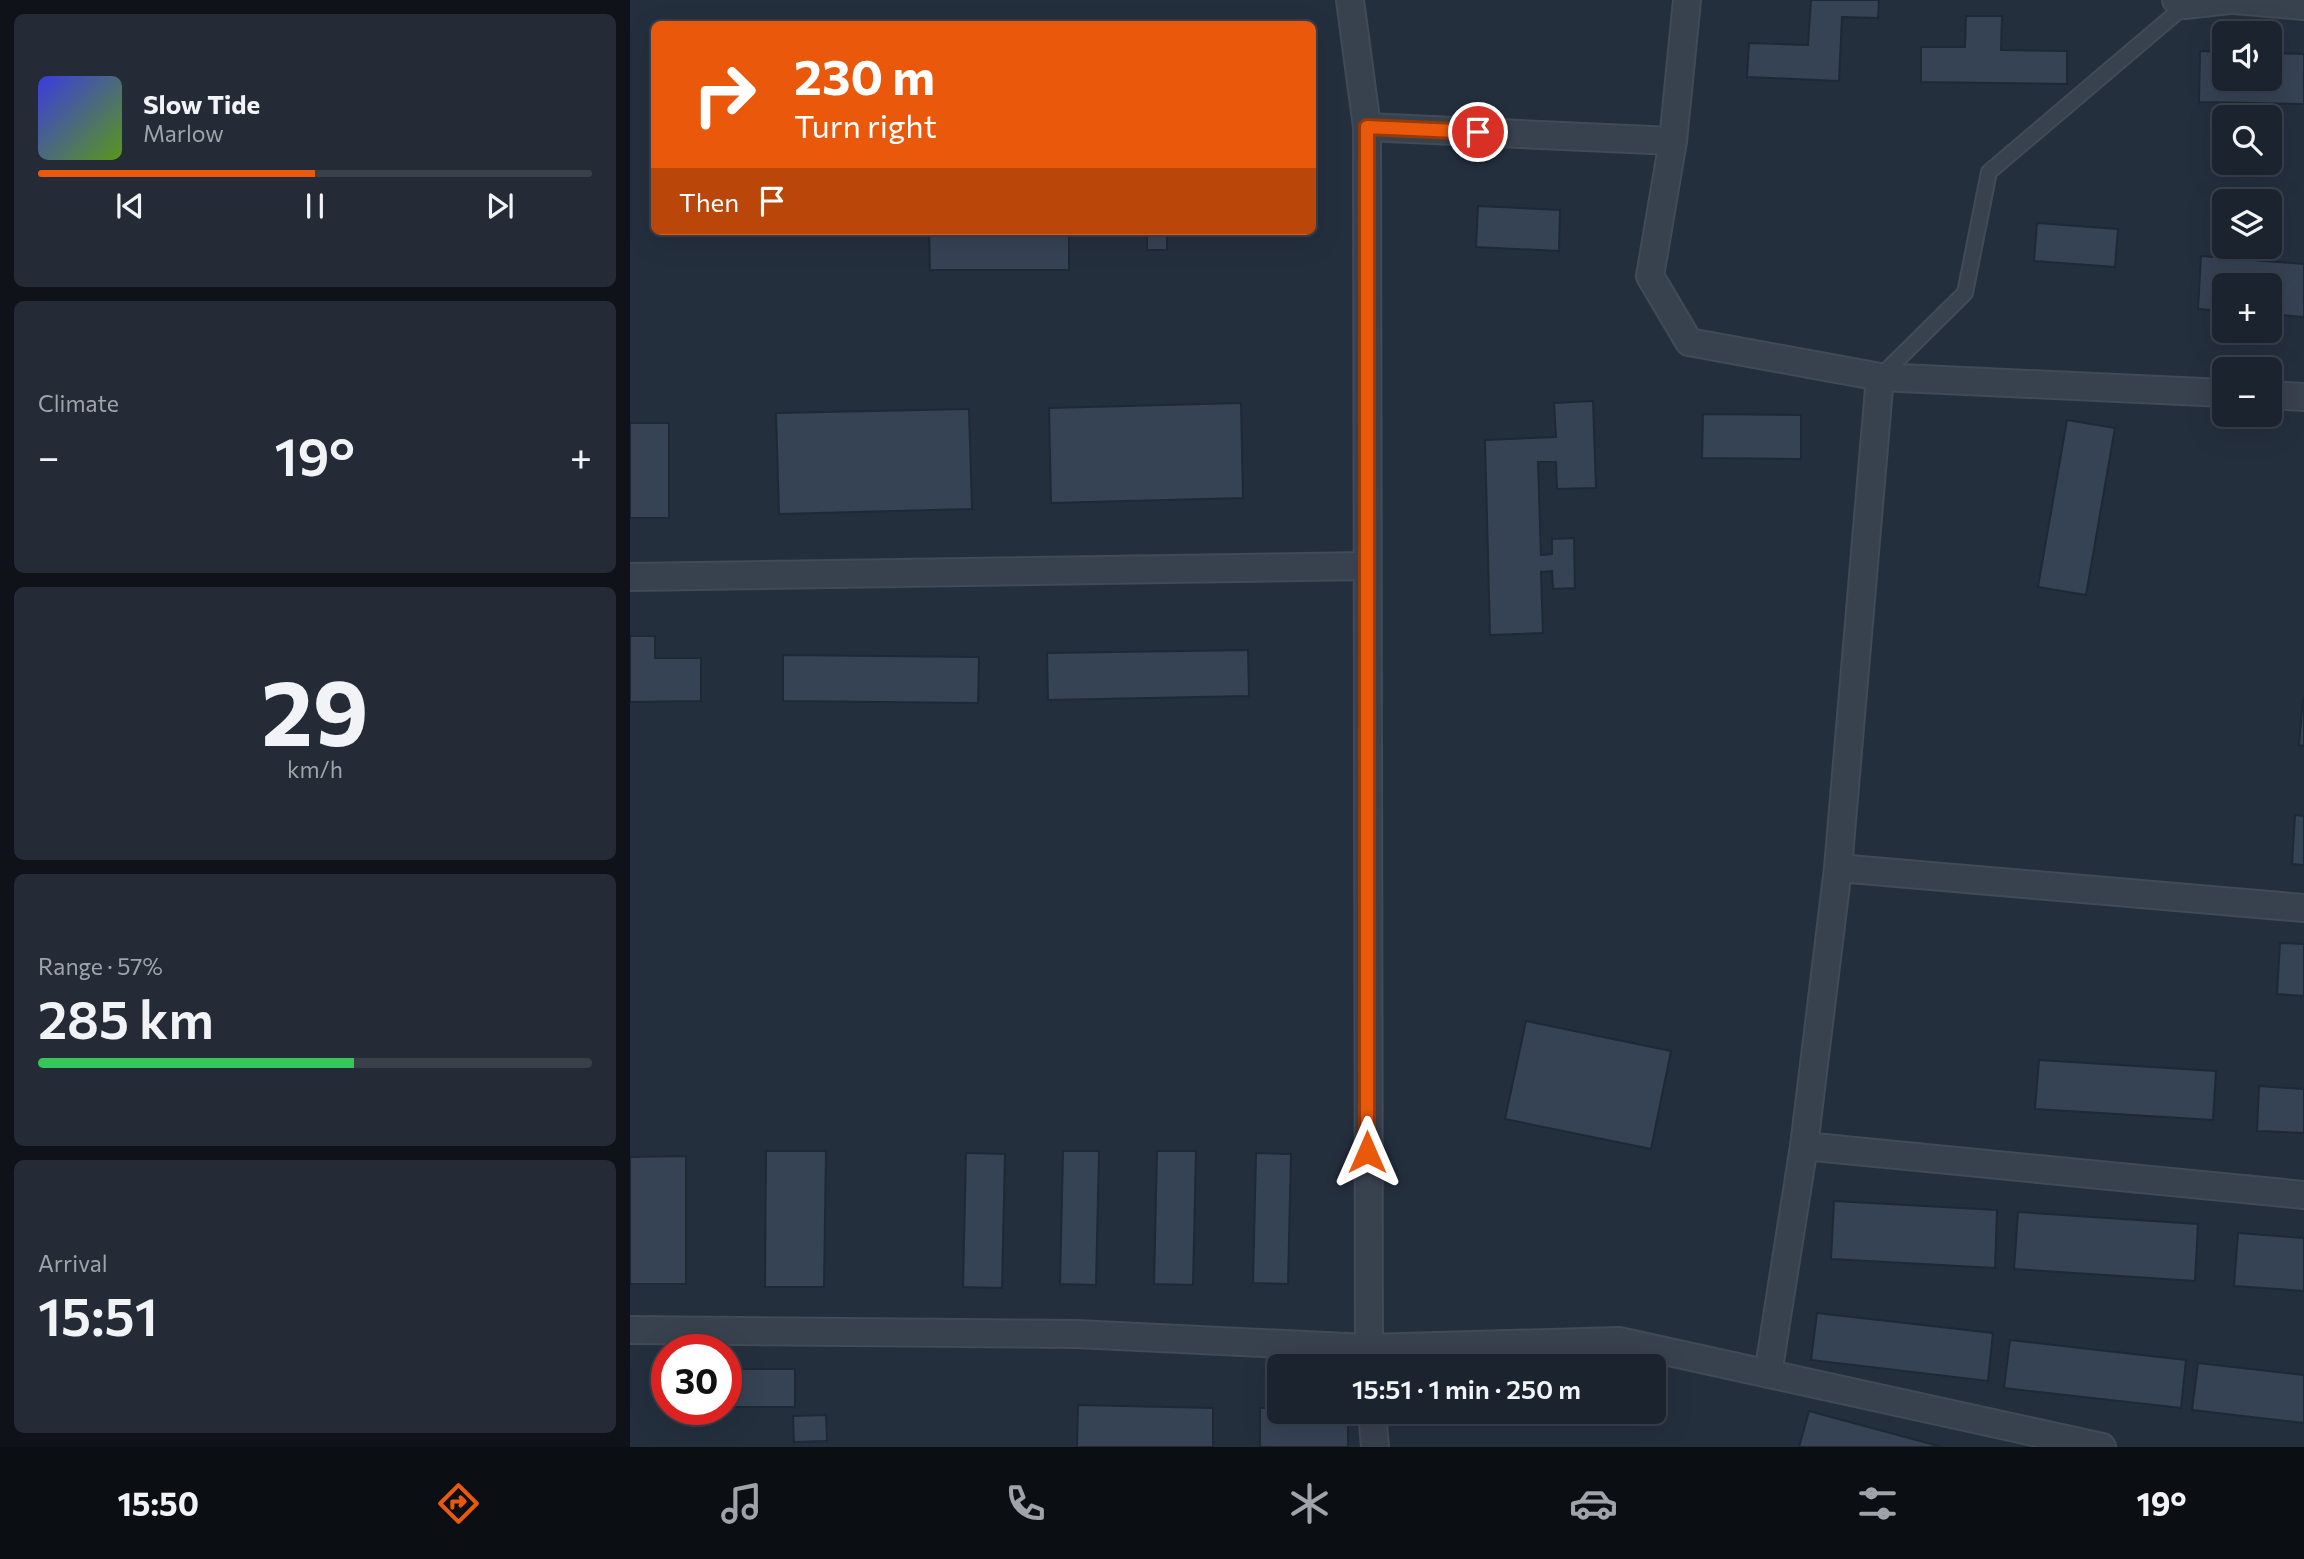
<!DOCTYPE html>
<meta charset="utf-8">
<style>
:root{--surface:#1b232e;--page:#242b36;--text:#f1f3f6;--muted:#a0a4aa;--line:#39404a;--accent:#ea580c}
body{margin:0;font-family:Commissioner,sans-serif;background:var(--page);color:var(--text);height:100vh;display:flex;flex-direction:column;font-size:26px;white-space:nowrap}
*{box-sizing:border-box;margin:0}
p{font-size:23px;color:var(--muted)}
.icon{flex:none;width:38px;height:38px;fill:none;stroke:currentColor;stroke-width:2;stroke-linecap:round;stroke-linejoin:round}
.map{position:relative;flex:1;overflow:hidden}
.details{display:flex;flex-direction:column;gap:14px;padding:14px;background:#0f1319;width:630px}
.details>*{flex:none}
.hud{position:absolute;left:21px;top:21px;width:665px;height:214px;border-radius:10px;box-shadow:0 7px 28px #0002,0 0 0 2px var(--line);background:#ea580c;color:#fff;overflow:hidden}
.tools{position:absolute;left:1582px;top:21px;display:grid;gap:14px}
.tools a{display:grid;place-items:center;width:70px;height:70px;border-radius:10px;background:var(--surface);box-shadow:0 7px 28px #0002,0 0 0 2px var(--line);font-size:35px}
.speed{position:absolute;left:21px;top:1334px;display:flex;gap:14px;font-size:35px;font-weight:700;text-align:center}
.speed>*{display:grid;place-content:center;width:91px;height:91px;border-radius:50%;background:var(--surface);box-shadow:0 7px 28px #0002,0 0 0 2px var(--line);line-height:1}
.speed .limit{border:10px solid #d22;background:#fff;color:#111}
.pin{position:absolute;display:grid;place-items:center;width:60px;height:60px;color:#fff;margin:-30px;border:4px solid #fff;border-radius:50%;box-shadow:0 2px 7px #0007}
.me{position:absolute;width:77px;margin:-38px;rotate:0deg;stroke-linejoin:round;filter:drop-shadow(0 0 5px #0008)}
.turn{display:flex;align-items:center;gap:24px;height:147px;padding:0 28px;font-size:32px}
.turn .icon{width:91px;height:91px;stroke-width:2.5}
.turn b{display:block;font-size:49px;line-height:60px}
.then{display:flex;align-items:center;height:66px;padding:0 28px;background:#0003;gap:14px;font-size:26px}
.big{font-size:52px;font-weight:600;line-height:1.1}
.details .widget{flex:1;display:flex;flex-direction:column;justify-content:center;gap:10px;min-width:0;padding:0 24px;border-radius:10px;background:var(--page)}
.details .dial{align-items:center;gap:0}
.dial b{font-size:91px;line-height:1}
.song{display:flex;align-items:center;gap:21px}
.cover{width:84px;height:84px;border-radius:10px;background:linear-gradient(135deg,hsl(240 70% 55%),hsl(90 70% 35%))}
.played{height:7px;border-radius:4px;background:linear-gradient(90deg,var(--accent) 50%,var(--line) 50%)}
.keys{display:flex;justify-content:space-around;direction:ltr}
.heat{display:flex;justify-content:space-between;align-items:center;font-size:38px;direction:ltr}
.charge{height:10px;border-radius:5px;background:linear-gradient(90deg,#34c759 57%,var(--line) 0)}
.trip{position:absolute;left:637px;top:1354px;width:399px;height:70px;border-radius:10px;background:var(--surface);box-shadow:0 7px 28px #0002,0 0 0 2px var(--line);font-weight:600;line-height:70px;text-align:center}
.tab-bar{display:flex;height:112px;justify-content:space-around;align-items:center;background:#0b0e12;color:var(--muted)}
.tab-bar .icon{width:49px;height:49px}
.tab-bar .on{color:var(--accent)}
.tab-bar b{font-size:32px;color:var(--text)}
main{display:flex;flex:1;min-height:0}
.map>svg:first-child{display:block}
</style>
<main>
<section class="details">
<div class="widget">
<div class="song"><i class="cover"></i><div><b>Slow Tide</b><p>Marlow</p></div></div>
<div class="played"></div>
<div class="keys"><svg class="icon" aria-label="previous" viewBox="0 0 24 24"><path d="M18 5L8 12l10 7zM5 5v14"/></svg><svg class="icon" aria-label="pause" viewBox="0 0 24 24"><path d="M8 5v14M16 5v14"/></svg><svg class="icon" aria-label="next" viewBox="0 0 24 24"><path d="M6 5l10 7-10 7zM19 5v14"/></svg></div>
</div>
<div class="widget"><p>Climate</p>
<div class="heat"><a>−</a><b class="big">19°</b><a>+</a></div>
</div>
<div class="widget dial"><b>29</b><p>km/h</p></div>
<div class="widget"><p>Range · 57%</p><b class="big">285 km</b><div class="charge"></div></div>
<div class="widget"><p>Arrival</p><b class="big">15:51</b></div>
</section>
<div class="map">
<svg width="1674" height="1447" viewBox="0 0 1674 1447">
<rect width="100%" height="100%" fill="#242f3e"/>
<!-- building -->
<g fill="#364354" stroke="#1f2835" stroke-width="2">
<path d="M1181,0H1249L1248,18L1212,17L1209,81L1117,77L1119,43L1178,45Z"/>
<path d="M1336,16H1372L1371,50L1437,51V84L1291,82V47H1335Z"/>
<path d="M1570,51L1594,52V79H1640V53L1674,54V104L1569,102Z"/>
<path d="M848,206L930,210L929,251L846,247Z"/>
<path d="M1407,223L1488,229L1485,267L1404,261Z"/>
<path d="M299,231H439V270H300Z"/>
<rect x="517" y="231" width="20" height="19"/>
<path d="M1571,256L1674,264V317L1640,314V285H1594V311L1568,309Z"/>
<path d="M963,401L966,488L927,489L926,462H908L911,555L922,554V539L944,538L945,588L923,589L922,571L911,572L913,633L860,635L855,440L926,437L924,403Z"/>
<path d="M611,403L613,498L421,503L419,408Z"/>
<path d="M339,409L342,509L149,514L146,413Z"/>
<path d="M1073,414L1171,415V459L1072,458Z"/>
<path d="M1437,420L1485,428L1456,595L1408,587Z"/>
<rect x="0" y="423" width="39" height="95"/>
<path d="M0,636H25V658H71V701L0,702Z"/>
<path d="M618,650L619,696L418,700L417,653Z"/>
<path d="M153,655L349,657L348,703L153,701Z"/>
<path d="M1673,698H1674V746L1669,745Z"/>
<path d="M1665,815L1674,816V865L1662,864Z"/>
<path d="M1650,943L1674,944V996L1647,994Z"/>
<path d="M896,1021L1041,1051L1021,1149L875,1119Z"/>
<path d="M1409,1060L1586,1071L1583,1120L1405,1109Z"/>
<path d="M1629,1086L1674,1089V1133L1627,1131Z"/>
<path d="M136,1151H196L194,1287H135Z"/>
<path d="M433,1151H469L466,1285L430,1284Z"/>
<path d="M527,1151H566L563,1285L524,1284Z"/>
<path d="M336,1153L375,1154L372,1288L333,1287Z"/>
<path d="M626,1153L661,1154L658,1284L623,1283Z"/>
<path d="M56,1156V1284H0V1157Z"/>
<path d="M1204,1201L1367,1210L1365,1268L1201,1259Z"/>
<path d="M1388,1212L1568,1224L1565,1281L1384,1269Z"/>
<path d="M1608,1233L1674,1238V1291L1604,1286Z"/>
<path d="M1187,1313L1363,1333L1358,1381L1181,1360Z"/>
<path d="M1380,1340L1556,1360L1551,1408L1374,1388Z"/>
<path d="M1568,1363L1674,1375V1423L1562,1410Z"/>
<rect x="96" y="1369" width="69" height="38"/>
<path d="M448,1405L583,1408V1447H447Z"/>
<path d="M630,1408H649V1412H718V1447H630Z"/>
<path d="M1179,1411L1312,1447H1169Z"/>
<path d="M196,1415L197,1441L164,1442L163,1416Z"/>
</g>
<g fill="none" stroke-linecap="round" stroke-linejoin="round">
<!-- lane casing -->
<g stroke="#414a57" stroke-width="18">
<path id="lane" d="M1251,376L1335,293L1359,172L1557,4"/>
</g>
<!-- street casing -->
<g stroke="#414a57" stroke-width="30">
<g id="street">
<path d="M720,0L737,127L739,1367"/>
<path d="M1057,0L1043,141L1020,276L1059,342L1250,377L1594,393"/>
<path d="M1546,0L1555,5L1599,0"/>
<path d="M1604,0L1674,6"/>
<path d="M737,127L1043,141"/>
<path d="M1250,377L1208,868L1174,1146L1674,1195"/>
<path d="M1640,395L1674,397"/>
<path d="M0,577L737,566"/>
<path d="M1208,868L1674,908"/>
<path d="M0,1330L447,1334L737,1348L989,1341L1472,1447"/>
<path d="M1138,1374L1174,1146"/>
<path d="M742,1412L745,1447"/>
</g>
</g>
<!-- lane -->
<use href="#lane" stroke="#38414e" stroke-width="14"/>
<!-- street -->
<use href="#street" stroke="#38414e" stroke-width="26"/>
</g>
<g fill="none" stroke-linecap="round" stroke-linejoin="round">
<!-- route casing -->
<g stroke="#983908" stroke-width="18">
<path id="route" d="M737,1152V127L848,132"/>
</g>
<!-- route -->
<use href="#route" stroke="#ea580c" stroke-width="12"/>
</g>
</svg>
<div class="tools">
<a><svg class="icon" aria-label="sound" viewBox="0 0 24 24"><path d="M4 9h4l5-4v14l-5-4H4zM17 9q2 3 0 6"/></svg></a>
<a><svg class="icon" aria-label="search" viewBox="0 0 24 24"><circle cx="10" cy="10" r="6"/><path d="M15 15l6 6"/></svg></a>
<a><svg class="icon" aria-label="layers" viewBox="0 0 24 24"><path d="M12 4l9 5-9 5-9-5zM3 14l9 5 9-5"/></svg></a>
<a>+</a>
<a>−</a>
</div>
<div class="speed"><div class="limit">30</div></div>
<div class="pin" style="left:848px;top:132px;background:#d93025"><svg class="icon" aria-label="arrive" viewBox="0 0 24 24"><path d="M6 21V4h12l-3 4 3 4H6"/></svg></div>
<svg class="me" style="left:737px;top:1152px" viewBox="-20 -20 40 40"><path d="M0-17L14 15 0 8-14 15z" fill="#ea580c" stroke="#fff" stroke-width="4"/></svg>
<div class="trip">15:51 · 1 min · 250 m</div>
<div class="hud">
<div class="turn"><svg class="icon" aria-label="right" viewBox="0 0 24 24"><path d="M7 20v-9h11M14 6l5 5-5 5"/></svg><div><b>230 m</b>Turn right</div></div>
<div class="then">Then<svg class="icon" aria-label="arrive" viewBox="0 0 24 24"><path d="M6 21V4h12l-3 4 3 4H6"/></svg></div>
</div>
</div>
</main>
<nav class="tab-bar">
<b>15:50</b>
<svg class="icon on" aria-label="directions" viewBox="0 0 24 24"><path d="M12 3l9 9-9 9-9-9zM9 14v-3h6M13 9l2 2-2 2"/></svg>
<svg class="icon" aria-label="music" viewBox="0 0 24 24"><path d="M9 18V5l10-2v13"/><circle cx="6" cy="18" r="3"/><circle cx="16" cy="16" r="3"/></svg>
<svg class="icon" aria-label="phone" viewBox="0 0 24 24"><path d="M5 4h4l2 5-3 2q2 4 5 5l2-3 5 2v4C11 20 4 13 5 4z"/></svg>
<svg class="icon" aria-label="climate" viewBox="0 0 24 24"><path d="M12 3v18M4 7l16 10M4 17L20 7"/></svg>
<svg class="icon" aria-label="car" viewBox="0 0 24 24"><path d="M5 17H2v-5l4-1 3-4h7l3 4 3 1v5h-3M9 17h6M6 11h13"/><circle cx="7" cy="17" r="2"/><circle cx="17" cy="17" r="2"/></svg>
<svg class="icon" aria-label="filters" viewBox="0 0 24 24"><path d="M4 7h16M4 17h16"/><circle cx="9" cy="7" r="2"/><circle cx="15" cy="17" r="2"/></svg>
<b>19°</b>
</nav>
